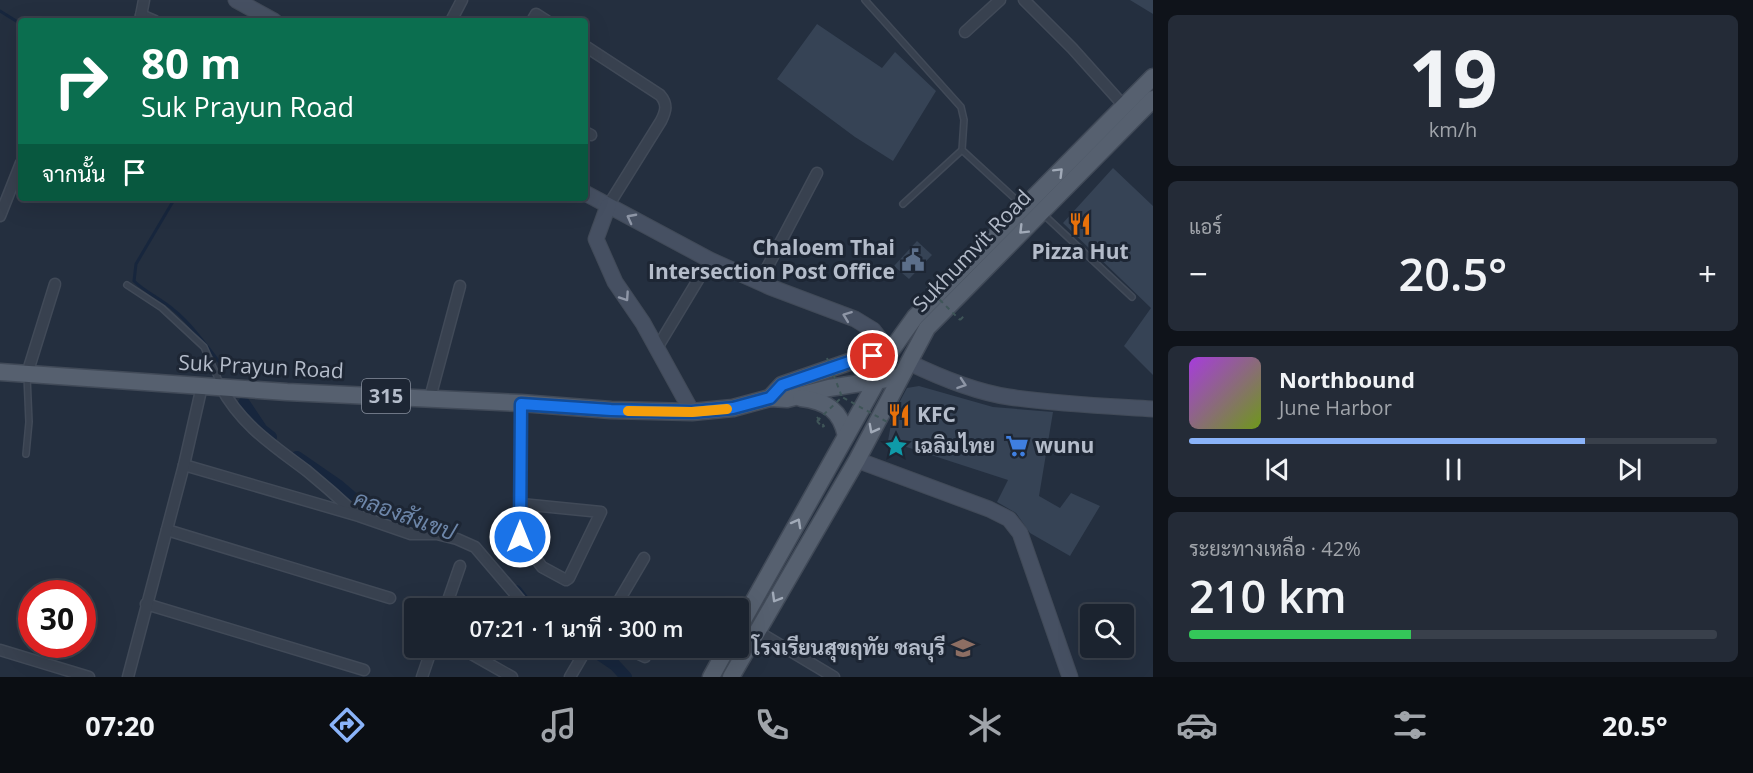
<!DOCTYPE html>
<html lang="th">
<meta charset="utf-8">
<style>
:root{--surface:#1b232f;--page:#242b37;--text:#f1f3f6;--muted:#a0a4aa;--line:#39404b;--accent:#8ab3f9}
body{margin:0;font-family:"Open Sans",Sarabun,sans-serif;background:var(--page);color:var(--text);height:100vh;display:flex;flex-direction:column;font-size:22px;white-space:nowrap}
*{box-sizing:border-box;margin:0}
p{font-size:20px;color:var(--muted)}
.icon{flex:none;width:33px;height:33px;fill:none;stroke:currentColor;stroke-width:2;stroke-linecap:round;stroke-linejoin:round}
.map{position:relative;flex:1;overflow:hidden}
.side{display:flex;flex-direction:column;gap:15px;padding:15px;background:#0f131a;width:600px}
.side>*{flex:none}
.top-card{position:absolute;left:18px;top:18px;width:570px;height:183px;border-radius:6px;box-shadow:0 6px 24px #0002,0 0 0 2px var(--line);background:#0b6e4f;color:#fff;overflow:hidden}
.buttons{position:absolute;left:1080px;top:604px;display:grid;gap:12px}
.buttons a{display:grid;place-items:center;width:54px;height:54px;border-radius:6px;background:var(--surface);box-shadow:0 6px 24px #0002,0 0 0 2px var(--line);font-size:30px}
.speed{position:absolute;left:18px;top:580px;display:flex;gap:12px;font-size:30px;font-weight:700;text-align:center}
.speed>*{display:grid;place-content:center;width:78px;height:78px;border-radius:50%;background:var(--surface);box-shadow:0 6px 24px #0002,0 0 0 2px var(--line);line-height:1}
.speed .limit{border:9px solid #d22;background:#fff;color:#111}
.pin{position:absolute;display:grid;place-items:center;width:51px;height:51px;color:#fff;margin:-26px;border:3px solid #fff;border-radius:50%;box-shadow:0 2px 6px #0007}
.me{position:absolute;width:66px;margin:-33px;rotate:0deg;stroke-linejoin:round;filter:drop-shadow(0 0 4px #0008)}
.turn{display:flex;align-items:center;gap:21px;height:126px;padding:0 24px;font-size:27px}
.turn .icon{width:78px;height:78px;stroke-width:2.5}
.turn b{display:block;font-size:42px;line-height:51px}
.then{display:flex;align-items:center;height:57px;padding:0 24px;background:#0003;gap:12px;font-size:22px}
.big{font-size:45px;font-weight:600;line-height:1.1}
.side .tile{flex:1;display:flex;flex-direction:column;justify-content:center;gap:9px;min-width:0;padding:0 21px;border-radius:9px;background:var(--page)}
.side .dial{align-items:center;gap:0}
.dial b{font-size:78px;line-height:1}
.song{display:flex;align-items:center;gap:18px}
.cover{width:72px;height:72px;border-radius:9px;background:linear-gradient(135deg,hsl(280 70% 55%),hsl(80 70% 35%))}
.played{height:6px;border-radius:3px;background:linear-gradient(90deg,var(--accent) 75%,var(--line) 75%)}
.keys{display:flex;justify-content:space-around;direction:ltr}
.heat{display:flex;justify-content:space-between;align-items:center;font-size:33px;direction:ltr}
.charge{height:9px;border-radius:4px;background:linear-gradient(90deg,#34c759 42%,var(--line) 0)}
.trip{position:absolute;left:404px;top:598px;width:345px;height:60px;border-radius:6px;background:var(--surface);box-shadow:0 6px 24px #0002,0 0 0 2px var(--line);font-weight:600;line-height:60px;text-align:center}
.tabs{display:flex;height:96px;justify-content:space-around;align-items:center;background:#0b0e13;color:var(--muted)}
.tabs .icon{width:42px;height:42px}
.tabs .on{color:var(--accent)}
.tabs b{font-size:27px;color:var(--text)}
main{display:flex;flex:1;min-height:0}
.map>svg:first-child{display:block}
</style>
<main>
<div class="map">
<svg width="1153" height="677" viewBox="0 0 1153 677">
<rect width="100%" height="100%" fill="#242f3f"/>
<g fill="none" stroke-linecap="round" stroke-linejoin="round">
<!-- stream -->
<g stroke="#17263d" stroke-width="3">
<path d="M0,11L21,24"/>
<path d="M175,198L136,264L134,281C146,293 162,299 175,311C194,327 208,348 224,368"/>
</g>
<!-- canal -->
<g stroke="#17263d" stroke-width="12">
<path d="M244,403L262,430L271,437"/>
<path d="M297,457L339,486L353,498L370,508L445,532"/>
<path d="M516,591L526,604L534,609"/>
<path d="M590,648L615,665L626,677"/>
</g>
</g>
<!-- building -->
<g fill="#364355">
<path d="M1130,0H1153V14Z"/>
<path d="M817,24L882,68L895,52L936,91L893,161L855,137L777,79Z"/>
<path d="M1113,168L1153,206V375L1124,346L1151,308L1063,223Z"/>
<path d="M917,241L932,255L909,279L894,266Z"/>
<path d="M919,386L993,407L1053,412L1039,496L1060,508L1071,493L1100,506L1070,556L1030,533L1016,513L997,502L1008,480L888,441L891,424L890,420L907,388Z"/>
</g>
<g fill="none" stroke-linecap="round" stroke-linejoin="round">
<!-- lane casing -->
<g stroke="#414a58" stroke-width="8">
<g id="lane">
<path d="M865,0L961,107L964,120L962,150L1023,206"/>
<path d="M903,204L962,150"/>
<path d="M1043,214L1132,297"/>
<path d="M127,285L162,308L204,347L220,383"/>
<path d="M26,454L29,422L27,376"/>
</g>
</g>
<!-- street casing -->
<g stroke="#414a58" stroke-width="13">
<g id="street">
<path d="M1024,0L1072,48L1124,106"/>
<path d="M141,15L155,21"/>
<path d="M140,21L144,0"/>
<path d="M451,21L462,0"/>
<path d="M532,21L536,14L547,21"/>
<path d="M965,32L1000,0"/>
<path d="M585,46L660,95C668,104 666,111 661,121L608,206"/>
<path d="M585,132L591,135"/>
<path d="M0,216L21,163"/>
<path d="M759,283L817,173"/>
<path d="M657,348L710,260"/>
<path d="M27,374L55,284"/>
<path d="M221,387C241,425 274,446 307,471C324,485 340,499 356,514"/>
<path d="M430,398L460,286"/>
<path d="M184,465L359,516L411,534H437L457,539L475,547L522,602"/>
<path d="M521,504L601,512L569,578L566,580L542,567L520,537L521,403"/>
<path d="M167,530L390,598"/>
<path d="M146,604L364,670"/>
<path d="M445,609L460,566"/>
<path d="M614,609L644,558"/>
<path d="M757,631L834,677"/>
<path d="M461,648L512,677"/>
<path d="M626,648L645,657"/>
<path d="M0,650L89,677"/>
<path d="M128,677L184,465L202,386"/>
<path d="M422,677L432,648"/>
<path d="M570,677L587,648"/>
</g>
</g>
<!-- secondary casing -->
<g stroke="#414a58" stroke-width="17">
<g id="secondary">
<path d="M236,0L274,21"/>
<path d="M585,193L710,260L770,287L855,319L873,330L890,352"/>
<path d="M608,206L596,239L615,282L643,323L692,412"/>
<path d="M908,362C939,377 975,392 1009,397C1056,404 1105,406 1153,409"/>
<path d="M857,460L989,509L1009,519L1020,533L1070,677"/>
</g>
</g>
<!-- primary casing -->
<g stroke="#414a58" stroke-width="19">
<g id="primary">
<path d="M0,372L287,392L521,403L611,410L692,412L733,408L770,398L787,399L829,388L900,377"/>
<path d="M770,398L782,385L855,360L890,352"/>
<path d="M801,398C827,401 841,411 846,436"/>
<path d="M738,629L877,381L890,352L915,317L1153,77"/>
<path d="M711,677L727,648"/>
<path d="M731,677L857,460L927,328L1153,99"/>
</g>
</g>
<!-- path -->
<g stroke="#3f5558" stroke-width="2" stroke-dasharray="4.5 4.5" stroke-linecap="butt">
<path d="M960,320L966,314"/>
<path d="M817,417L824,426L822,427"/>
<path d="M817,421L822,427"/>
</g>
<!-- lane -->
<use href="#lane" stroke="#38414f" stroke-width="5"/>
<!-- street -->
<use href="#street" stroke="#38414f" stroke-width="10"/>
<!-- secondary -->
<use href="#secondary" stroke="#465062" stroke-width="15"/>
<!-- primary -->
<use href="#primary" stroke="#56606f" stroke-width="16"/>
<!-- path-bridge -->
<g stroke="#3f5558" stroke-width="2" stroke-dasharray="4.5 4.5" stroke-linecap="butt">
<path d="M927,287L960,320"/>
<path d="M827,358L842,397"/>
<path d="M817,421L842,397L891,424"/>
</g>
</g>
<!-- one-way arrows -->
<defs><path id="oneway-chevron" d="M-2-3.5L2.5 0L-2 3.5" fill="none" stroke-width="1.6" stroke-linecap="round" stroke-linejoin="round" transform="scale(1.5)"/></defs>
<g stroke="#a1aab8">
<use href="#oneway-chevron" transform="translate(1059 172) rotate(-45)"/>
<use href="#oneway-chevron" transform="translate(1023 230) rotate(135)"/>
<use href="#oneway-chevron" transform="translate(873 429) rotate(118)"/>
<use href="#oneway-chevron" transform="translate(797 523) rotate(-61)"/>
<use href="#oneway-chevron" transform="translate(776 598) rotate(120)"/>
</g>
<g stroke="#8e96a6">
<use href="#oneway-chevron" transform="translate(631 218) rotate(-152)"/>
<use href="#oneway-chevron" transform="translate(625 297) rotate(56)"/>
<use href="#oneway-chevron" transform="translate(847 316) rotate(-159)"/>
<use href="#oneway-chevron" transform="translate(962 384) rotate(19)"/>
</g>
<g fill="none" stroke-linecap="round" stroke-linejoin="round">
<!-- route casing -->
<g stroke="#114b97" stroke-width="15">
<path id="route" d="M520,537L521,404L611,410L692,412L733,408L770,398L782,385L855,360L873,356"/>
</g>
<!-- route -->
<use href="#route" stroke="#1a73e8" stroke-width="10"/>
<!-- slow -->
<path stroke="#f59e0b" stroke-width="10" d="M628,411L692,412L727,409"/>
</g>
<!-- icons -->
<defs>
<g id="restaurant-bare" transform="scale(1.8)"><path d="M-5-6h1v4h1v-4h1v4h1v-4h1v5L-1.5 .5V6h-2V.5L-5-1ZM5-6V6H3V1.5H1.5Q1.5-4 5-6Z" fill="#e8710a" stroke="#1d2634" stroke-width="2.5" paint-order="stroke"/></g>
<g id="civic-bare" transform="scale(1.8)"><path d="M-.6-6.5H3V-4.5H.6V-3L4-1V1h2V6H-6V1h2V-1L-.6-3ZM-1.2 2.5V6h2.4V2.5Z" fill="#5c6f8a" stroke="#1d2634" stroke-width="2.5" paint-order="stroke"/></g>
<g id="sight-bare" transform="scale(1.8)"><path d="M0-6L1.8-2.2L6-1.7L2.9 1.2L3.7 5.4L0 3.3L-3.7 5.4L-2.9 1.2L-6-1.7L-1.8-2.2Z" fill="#0f9aa8" stroke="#1d2634" stroke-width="2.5" paint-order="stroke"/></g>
<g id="supermarket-bare" transform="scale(1.8)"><path d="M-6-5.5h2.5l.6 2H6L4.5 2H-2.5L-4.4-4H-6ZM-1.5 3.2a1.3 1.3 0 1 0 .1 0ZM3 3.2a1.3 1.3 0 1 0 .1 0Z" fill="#3f7fe0" stroke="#1d2634" stroke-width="2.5" paint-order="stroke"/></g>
<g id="school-bare" transform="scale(1.8)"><path d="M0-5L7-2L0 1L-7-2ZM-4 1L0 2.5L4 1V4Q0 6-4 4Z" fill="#8d6e63" stroke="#1d2634" stroke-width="2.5" paint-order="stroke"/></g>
</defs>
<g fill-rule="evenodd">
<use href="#restaurant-bare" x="1080" y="224"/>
<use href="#civic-bare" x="913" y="260"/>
<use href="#restaurant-bare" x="899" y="415"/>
<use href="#sight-bare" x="896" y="446"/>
<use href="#supermarket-bare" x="1017" y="446"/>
<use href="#school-bare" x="963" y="648"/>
</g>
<g text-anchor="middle" stroke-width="6" stroke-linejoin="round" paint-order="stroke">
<!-- shield labels -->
<rect fill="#1d2634" stroke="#878f9d" stroke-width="1.5" x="362" y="379" width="48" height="34" rx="4.5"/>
<g font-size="20" font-weight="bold" fill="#b4bcca">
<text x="386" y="403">315</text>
</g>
<!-- poi labels -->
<g font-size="21" font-weight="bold" fill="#b4bcca" stroke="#1d2634" text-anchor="start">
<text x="895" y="255" text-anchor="end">Chaloem Thai<tspan x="895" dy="24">Intersection Post Office</tspan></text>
<text x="1080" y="259" text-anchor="middle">Pizza Hut</text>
<text x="917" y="422">KFC</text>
<text x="914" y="453">เฉลิมไทย</text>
<text x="1035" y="453">wunu</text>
<text x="945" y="655" text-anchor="end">โรงเรียนสุขฤทัย ชลบุรี</text>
</g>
<!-- street labels -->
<g font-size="21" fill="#b4bcca" stroke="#1d2634">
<text transform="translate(972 251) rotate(-46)" y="7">Sukhumvit Road</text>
<text transform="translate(261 367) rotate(3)" y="7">Suk Prayun Road</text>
</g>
<!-- water labels -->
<g font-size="22" font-style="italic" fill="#6d86a9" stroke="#1d2634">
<text transform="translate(405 515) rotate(20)" y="8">คลองสังเขป</text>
</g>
</g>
</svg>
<div class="buttons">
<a><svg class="icon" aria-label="search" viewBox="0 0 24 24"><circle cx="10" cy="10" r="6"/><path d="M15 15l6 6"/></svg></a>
</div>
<div class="speed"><div class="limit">30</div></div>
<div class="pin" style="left:873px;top:356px;background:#d93025"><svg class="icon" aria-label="arrive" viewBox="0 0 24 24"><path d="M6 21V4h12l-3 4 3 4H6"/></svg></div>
<svg class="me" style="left:520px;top:537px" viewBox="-20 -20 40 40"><circle r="17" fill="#1a73e8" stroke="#fff" stroke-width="3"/><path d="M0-11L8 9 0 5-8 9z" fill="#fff"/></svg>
<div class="trip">07:21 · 1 นาที · 300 m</div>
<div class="top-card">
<div class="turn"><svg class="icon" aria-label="right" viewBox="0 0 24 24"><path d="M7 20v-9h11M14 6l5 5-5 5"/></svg><div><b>80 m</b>Suk Prayun Road</div></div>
<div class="then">จากนั้น<svg class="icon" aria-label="arrive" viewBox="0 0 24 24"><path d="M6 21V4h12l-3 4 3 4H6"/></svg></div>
</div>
</div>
<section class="side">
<div class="tile dial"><b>19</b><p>km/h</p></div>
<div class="tile"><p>แอร์</p>
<div class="heat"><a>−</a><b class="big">20.5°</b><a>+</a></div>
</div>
<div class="tile">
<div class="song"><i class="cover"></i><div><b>Northbound</b><p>June Harbor</p></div></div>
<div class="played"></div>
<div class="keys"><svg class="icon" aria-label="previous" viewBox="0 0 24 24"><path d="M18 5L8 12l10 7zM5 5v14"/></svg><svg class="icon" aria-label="pause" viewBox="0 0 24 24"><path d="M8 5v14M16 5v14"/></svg><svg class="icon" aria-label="next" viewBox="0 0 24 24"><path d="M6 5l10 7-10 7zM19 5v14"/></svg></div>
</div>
<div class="tile"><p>ระยะทางเหลือ · 42%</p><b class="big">210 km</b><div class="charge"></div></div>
</section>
</main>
<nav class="tabs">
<b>07:20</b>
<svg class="icon on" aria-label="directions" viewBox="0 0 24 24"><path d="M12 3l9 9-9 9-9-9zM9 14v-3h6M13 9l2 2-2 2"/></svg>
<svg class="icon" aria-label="music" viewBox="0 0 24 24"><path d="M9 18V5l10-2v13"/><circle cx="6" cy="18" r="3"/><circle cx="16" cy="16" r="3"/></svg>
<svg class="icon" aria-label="phone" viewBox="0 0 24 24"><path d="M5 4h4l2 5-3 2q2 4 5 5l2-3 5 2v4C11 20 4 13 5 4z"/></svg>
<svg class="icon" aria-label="climate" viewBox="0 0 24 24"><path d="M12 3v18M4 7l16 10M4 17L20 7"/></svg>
<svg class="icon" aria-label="car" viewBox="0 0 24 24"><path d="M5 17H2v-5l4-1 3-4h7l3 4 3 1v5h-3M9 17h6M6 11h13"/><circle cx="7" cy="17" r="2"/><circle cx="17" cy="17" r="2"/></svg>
<svg class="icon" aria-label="filters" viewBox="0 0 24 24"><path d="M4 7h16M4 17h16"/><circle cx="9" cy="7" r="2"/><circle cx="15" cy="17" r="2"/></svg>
<b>20.5°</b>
</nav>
